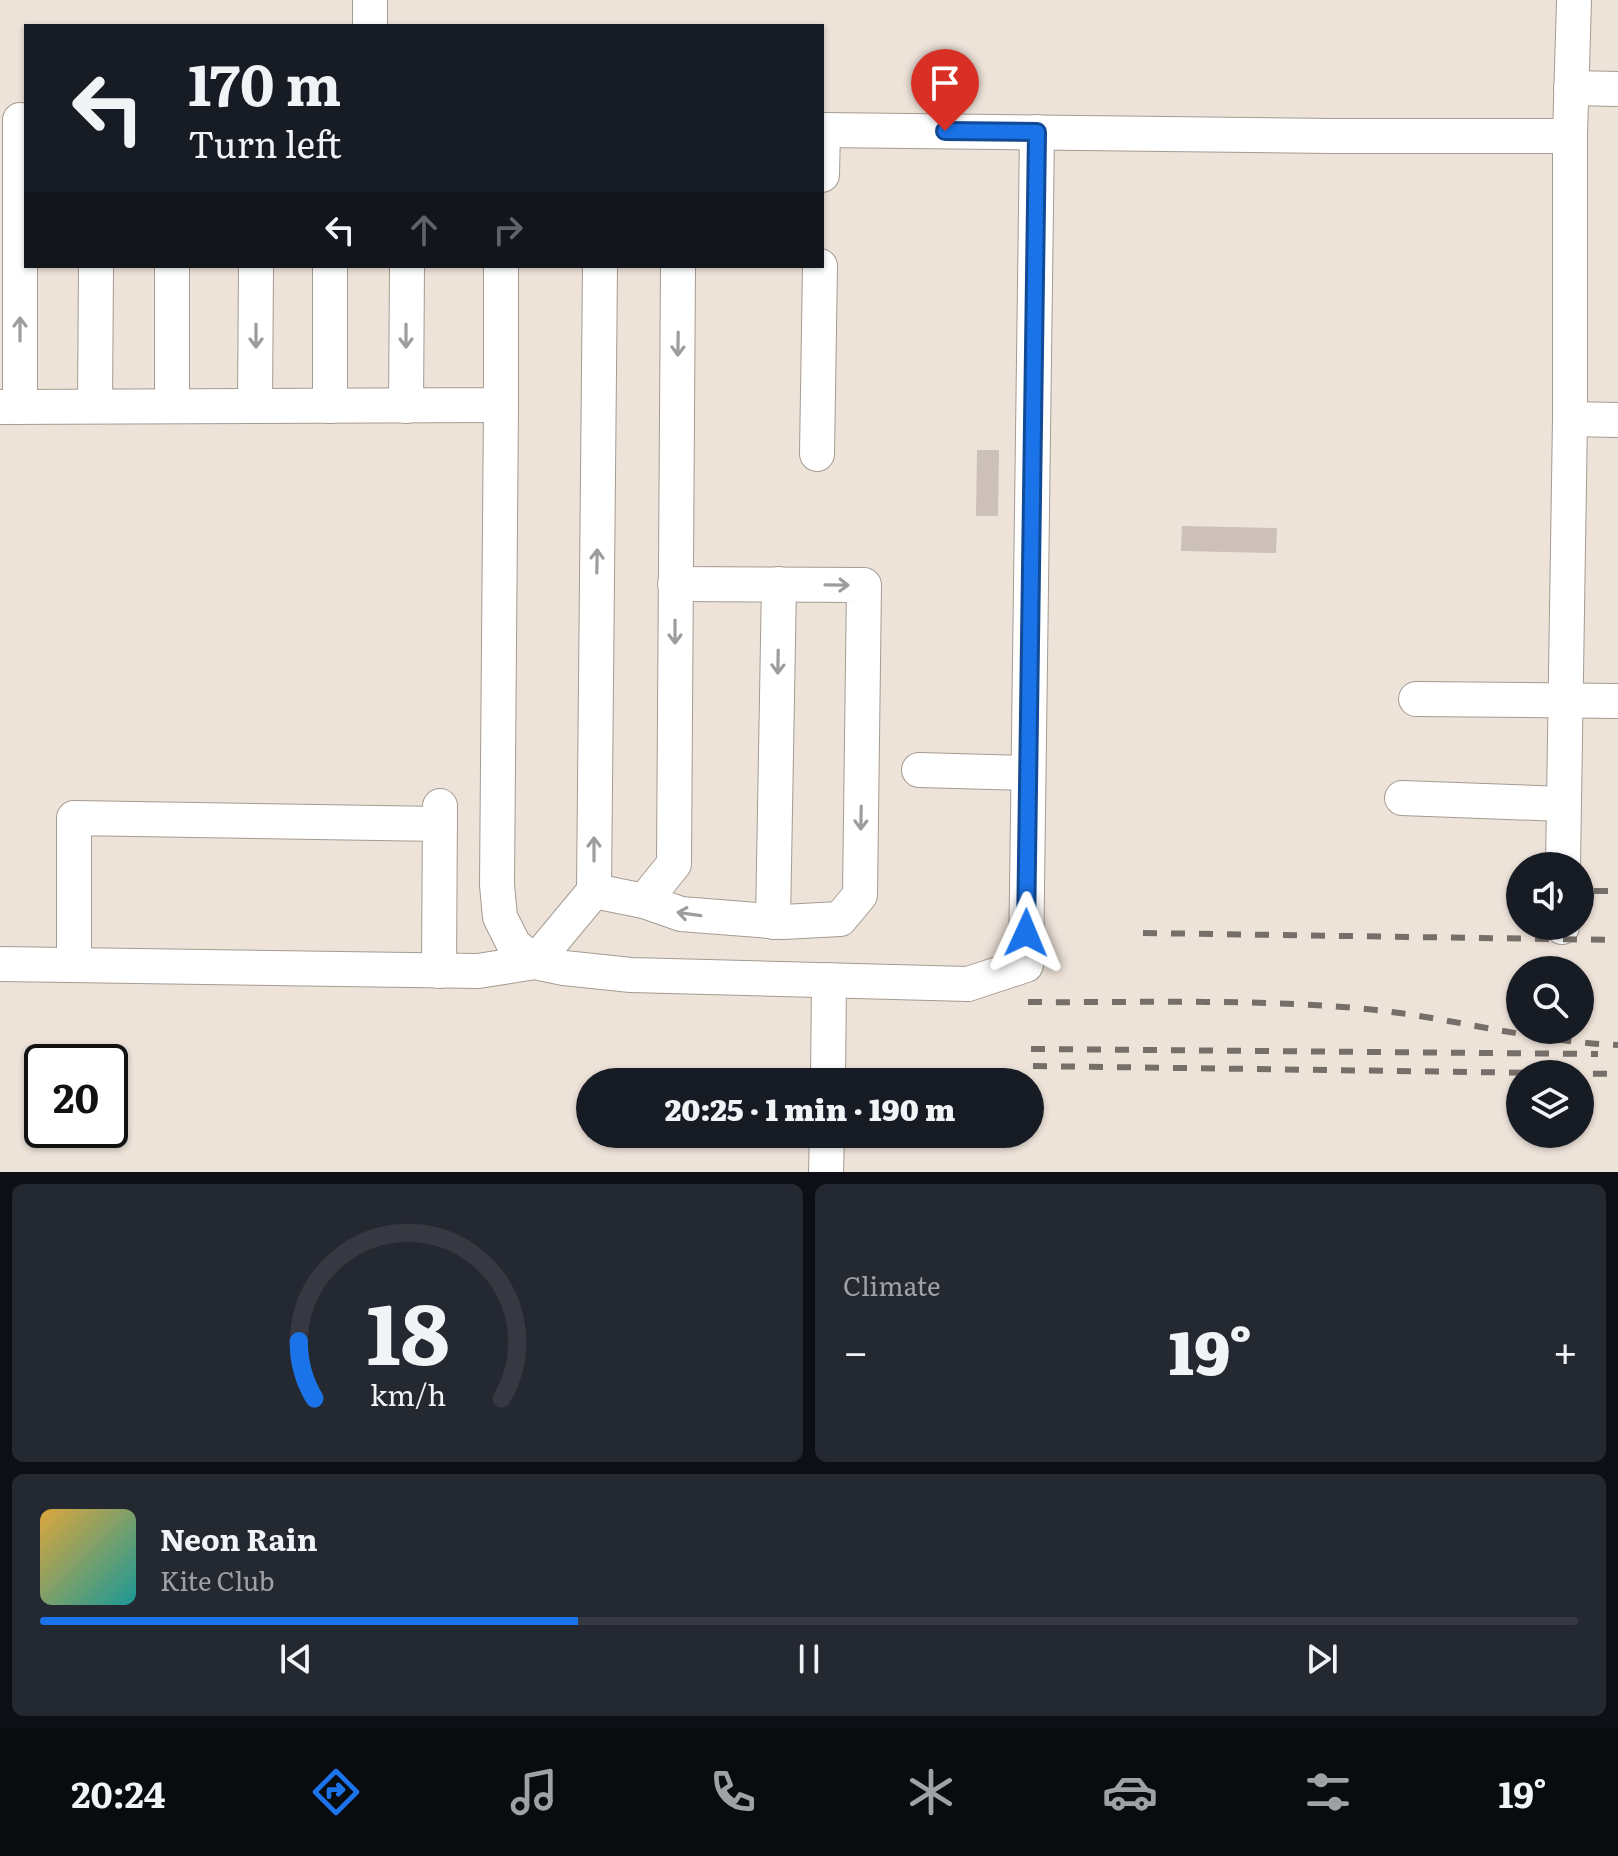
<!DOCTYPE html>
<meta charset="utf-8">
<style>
:root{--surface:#171b24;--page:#242831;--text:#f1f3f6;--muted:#9ea1a6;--line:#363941;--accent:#1a73e8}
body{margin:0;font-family:Literata,serif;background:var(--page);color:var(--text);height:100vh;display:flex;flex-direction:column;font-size:30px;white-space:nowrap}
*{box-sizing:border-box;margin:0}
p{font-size:26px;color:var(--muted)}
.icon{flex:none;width:44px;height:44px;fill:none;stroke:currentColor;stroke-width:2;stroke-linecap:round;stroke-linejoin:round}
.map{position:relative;height:1172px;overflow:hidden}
.sheet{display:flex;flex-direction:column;gap:12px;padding:12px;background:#0d0f14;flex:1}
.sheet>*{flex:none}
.banner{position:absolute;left:24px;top:24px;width:800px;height:244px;border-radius:0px;box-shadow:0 2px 6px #0004;background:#171b24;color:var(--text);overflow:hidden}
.buttons{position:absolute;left:1506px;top:852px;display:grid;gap:16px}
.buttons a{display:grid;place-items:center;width:88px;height:88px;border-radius:50%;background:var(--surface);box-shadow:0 2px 6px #0004;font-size:40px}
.speed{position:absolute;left:24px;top:1044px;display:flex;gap:16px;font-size:40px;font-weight:700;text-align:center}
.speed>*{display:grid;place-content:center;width:104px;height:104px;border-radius:50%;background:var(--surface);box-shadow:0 2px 6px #0004;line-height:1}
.speed .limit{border:4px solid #111;border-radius:12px;background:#fff;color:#111}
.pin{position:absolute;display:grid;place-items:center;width:68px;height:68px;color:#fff;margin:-82px -34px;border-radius:50% 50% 50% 0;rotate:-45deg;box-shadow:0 0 8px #0007}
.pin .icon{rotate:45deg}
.me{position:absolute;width:88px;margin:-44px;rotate:1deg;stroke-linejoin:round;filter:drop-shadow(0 0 6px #0008)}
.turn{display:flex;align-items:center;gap:28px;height:168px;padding:0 32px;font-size:36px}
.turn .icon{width:104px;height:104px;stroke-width:2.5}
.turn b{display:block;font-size:56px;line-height:68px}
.lanes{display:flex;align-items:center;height:76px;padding:0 32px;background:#0003;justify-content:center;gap:40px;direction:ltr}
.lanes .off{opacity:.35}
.big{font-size:60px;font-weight:800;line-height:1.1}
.sheet .widget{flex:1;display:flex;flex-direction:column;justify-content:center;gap:12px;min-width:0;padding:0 28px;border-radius:12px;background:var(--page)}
.sheet .dial{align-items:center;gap:0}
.dial svg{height:208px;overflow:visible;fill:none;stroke:var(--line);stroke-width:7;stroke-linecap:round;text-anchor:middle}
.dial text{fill:var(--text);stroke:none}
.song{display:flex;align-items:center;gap:24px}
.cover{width:96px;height:96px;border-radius:12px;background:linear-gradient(135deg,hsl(40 70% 55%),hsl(180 70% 35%))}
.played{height:8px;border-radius:4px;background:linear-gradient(90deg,var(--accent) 35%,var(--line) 35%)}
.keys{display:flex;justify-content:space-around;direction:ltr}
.heat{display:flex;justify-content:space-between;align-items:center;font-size:44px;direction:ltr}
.sheet .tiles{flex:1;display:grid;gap:12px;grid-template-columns:1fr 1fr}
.widget:last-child{grid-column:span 2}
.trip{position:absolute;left:576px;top:1068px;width:468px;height:80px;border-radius:40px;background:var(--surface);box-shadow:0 2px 6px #0004;font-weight:800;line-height:80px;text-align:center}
.tab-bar{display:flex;height:128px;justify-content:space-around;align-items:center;background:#090b0e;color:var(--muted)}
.tab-bar .icon{width:56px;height:56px}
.tab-bar .active{color:var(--accent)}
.tab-bar b{font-size:36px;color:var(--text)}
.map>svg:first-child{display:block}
</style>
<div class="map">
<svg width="1618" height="1172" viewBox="0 0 1618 1172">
<rect width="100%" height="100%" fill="#eee3d9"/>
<!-- building -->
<g fill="#cdbfb9">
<path d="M977,450H999L998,516H976Z"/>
<path d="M1182,526L1277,528L1276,553L1181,551Z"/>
</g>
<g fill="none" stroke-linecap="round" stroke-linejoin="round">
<!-- minor casing -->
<g stroke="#a59b91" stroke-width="36">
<g id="minor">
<path d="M370,26V0"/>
<path d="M1571,88L1618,89"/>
<path d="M20,120V407"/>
<path d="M822,130L1333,136H1570"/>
<path d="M822,175L823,130"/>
<path d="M172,266V406"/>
<path d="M600,266L594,891L644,901L674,864L678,266"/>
<path d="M501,405L497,885L500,917L514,945L535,962L564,968L631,975L968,984L1026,965L1037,132"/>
<path d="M95,406L96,266"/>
<path d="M255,406L256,266"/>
<path d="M330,406V266"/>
<path d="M406,406L407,266"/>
<path d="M0,407L501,405V266"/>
<path d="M1570,419L1618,420"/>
<path d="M817,454L820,266"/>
<path d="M1416,699L1618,701"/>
<path d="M919,770L1028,773"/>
<path d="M1402,798L1563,804"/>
<path d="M1563,866L1570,419V136L1574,0"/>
<path d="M644,901L681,914L783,922L840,919L860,895L864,585L675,584"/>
<path d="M773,922L779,584"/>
<path d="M1562,927V926"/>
<path d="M0,964L478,971L535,962L594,891"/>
<path d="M74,965V818L440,824"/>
<path d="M439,971L440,806"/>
<path d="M828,1082L829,980"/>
<path d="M826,1172L827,1134"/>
</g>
</g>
<!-- minor -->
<use href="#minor" stroke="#fff" stroke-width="34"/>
<!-- rail -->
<g stroke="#766f69" stroke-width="6" stroke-dasharray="14 14" stroke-linecap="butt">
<path d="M1594,891H1618"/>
<path d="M1143,933L1618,940"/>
<path d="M1028,1002C1143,1003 1261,998 1376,1010C1457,1019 1536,1042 1618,1045"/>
<path d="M1031,1049L1598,1054"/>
<path d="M1033,1066L1618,1074"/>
</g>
</g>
<!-- one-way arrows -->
<defs><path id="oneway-shaft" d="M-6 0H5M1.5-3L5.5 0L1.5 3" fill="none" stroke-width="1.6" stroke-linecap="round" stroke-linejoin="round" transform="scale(2)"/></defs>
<g stroke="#9f9d9c">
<use href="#oneway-shaft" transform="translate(20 329) rotate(-90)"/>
<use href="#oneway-shaft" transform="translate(256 336) rotate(90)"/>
<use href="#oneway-shaft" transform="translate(406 336) rotate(90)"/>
<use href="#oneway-shaft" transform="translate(678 344) rotate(91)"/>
<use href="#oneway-shaft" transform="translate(597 561) rotate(-89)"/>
<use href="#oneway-shaft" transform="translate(837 585) rotate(1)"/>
<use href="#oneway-shaft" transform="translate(675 632) rotate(90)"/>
<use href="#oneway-shaft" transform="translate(778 662) rotate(91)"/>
<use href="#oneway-shaft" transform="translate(861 818) rotate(91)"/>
<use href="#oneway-shaft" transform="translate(594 849) rotate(-90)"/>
<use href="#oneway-shaft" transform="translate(689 914) rotate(-172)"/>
</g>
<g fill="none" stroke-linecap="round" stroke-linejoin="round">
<!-- route casing -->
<g stroke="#114b97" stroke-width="20">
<path id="route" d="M945,131L1037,132L1026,933"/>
</g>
<!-- route -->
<use href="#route" stroke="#1a73e8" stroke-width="14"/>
</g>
</svg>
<div class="buttons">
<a><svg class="icon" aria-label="sound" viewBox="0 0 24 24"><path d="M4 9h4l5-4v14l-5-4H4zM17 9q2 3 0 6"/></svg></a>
<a><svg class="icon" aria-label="search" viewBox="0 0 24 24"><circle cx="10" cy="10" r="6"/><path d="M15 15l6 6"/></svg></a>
<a><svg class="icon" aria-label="layers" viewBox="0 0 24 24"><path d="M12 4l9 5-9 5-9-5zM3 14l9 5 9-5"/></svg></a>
</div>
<div class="speed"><div class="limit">20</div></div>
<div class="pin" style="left:945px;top:131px;background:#d93025"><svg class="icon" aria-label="arrive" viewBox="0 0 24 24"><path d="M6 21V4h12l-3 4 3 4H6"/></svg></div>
<svg class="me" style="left:1026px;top:933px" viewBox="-20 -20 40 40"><path d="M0-17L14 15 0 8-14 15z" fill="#1a73e8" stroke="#fff" stroke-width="4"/></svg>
<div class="trip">20:25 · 1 min · 190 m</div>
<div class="banner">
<div class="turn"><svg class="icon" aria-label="left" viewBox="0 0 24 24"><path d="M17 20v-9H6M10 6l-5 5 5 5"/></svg><div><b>170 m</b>Turn left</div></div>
<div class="lanes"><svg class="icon" aria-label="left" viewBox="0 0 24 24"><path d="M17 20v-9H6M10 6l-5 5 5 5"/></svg><svg class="icon off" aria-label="ahead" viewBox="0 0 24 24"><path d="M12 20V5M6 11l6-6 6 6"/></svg><svg class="icon off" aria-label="right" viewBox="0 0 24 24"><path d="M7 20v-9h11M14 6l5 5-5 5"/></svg></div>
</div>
</div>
<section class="sheet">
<div class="tiles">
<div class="widget dial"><svg viewBox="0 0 100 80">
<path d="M14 69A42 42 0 1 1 86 69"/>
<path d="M14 69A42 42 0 0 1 8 47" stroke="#1a73e8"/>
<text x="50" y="56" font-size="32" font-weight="700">18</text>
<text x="50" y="72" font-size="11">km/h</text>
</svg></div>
<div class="widget"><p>Climate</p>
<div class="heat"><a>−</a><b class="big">19°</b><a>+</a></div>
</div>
<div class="widget">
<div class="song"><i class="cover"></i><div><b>Neon Rain</b><p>Kite Club</p></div></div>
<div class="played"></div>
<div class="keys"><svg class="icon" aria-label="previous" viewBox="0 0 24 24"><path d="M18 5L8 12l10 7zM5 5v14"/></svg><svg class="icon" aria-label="pause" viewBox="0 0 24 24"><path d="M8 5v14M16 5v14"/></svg><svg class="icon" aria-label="next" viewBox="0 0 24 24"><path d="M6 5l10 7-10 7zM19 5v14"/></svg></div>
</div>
</div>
</section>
<nav class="tab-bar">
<b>20:24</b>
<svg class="icon active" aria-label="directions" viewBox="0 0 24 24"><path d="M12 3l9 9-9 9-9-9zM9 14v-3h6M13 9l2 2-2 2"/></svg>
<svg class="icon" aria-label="music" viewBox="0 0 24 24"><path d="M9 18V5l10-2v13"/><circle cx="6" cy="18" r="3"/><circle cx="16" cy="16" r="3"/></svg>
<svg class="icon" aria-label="phone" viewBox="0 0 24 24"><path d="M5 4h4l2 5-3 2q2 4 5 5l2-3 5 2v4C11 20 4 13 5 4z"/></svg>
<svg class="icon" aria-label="climate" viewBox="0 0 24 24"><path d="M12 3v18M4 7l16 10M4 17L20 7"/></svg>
<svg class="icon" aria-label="car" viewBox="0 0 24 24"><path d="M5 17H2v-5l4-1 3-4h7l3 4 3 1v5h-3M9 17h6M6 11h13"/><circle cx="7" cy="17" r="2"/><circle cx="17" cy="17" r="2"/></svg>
<svg class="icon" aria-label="filters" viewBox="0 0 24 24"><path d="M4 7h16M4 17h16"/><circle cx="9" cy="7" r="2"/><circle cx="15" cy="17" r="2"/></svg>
<b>19°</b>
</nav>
